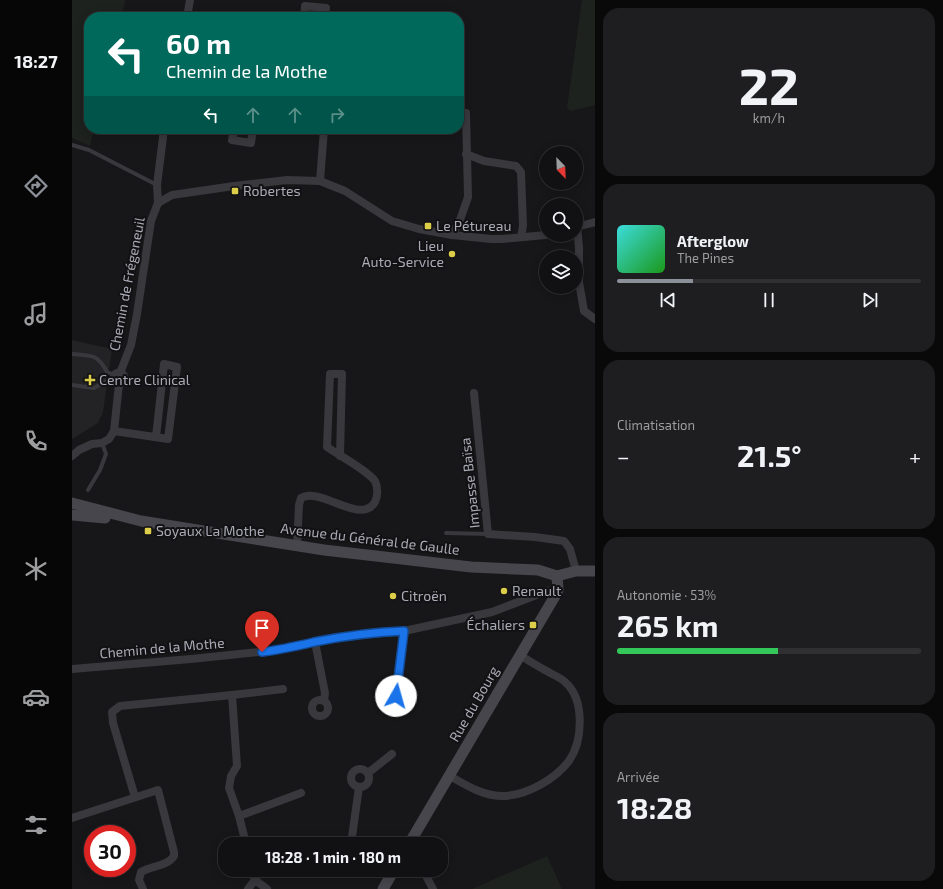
<!DOCTYPE html>
<html lang="fr">
<meta charset="utf-8">
<style>
:root{--surface:#111012;--page:#1e1e20;--text:#f1f3f6;--muted:#9c9d9f;--line:#303032;--accent:#8c9099}
body{margin:0;font-family:"Exo 2",sans-serif;background:var(--page);color:var(--text);height:100vh;display:flex;flex-direction:column;font-size:15px;white-space:nowrap}
*{box-sizing:border-box;margin:0}
p{font-size:13px;color:var(--muted)}
.icon{flex:none;width:22px;height:22px;fill:none;stroke:currentColor;stroke-width:2;stroke-linecap:round;stroke-linejoin:round}
.map{position:relative;flex:1;overflow:hidden}
.sheet{display:flex;flex-direction:column;gap:8px;padding:8px;background:#09090a;width:348px}
.sheet>*{flex:none}
.top-card{position:absolute;left:12px;top:12px;width:380px;height:122px;border-radius:16px;box-shadow:0 2px 10px #0003,0 0 0 1px var(--line);background:#00695c;color:#fff;overflow:hidden}
.needle{width:26px;rotate:157deg}
.fabs{position:absolute;left:467px;top:146px;display:grid;gap:8px}
.fabs a{display:grid;place-items:center;width:44px;height:44px;border-radius:50%;background:var(--surface);box-shadow:0 2px 10px #0003,0 0 0 1px var(--line);font-size:20px}
.speed{position:absolute;left:12px;top:825px;display:flex;gap:8px;font-size:20px;font-weight:700;text-align:center}
.speed>*{display:grid;place-content:center;width:52px;height:52px;border-radius:50%;background:var(--surface);box-shadow:0 2px 10px #0003,0 0 0 1px var(--line);line-height:1}
.speed .limit{border:6px solid #d22;background:#fff;color:#111}
.pin{position:absolute;display:grid;place-items:center;width:34px;height:34px;color:#fff;margin:-41px -17px;border-radius:50% 50% 50% 0;rotate:-45deg;box-shadow:0 0 4px #0007}
.pin .icon{rotate:45deg}
.me{position:absolute;width:44px;margin:-22px;rotate:7deg;stroke-linejoin:round;filter:drop-shadow(0 0 3px #0008)}
.turn{display:flex;align-items:center;gap:14px;height:84px;padding:0 16px;font-size:18px}
.turn .icon{width:52px;height:52px;stroke-width:2.5}
.turn b{display:block;font-size:28px;line-height:34px}
.lanes{display:flex;align-items:center;height:38px;padding:0 16px;background:#0003;justify-content:center;gap:20px;direction:ltr}
.lanes .off{opacity:.35}
.big{font-size:30px;font-weight:700;line-height:1.1}
.sheet .tile{flex:1;display:flex;flex-direction:column;justify-content:center;gap:6px;min-width:0;padding:0 14px;border-radius:16px;background:var(--page)}
.sheet .dial{align-items:center;gap:0}
.dial b{font-size:52px;line-height:1}
.song{display:flex;align-items:center;gap:12px}
.cover{width:48px;height:48px;border-radius:6px;background:linear-gradient(135deg,hsl(180 70% 55%),hsl(120 70% 35%))}
.played{height:4px;border-radius:2px;background:linear-gradient(90deg,var(--accent) 25%,var(--line) 25%)}
.keys{display:flex;justify-content:space-around;direction:ltr}
.heat{display:flex;justify-content:space-between;align-items:center;font-size:22px;direction:ltr}
.charge{height:6px;border-radius:3px;background:linear-gradient(90deg,#34c759 53%,var(--line) 0)}
.trip{position:absolute;left:146px;top:837px;width:230px;height:40px;border-radius:16px;background:var(--surface);box-shadow:0 2px 10px #0003,0 0 0 1px var(--line);font-weight:700;line-height:40px;text-align:center}
main{display:flex;flex:1;min-height:0}
.tab-bar{display:flex;flex-direction:column;width:72px;justify-content:space-around;align-items:center;background:#070607;color:var(--muted)}
.tab-bar .icon{width:28px;height:28px}
.tab-bar .current{color:var(--accent)}
.tab-bar b{font-size:18px;color:var(--text)}
.map>svg:first-child{display:block}
</style>
<main>
<nav class="tab-bar">
<b>18:27</b>
<svg class="icon current" aria-label="directions" viewBox="0 0 24 24"><path d="M12 3l9 9-9 9-9-9zM9 14v-3h6M13 9l2 2-2 2"/></svg>
<svg class="icon" aria-label="music" viewBox="0 0 24 24"><path d="M9 18V5l10-2v13"/><circle cx="6" cy="18" r="3"/><circle cx="16" cy="16" r="3"/></svg>
<svg class="icon" aria-label="phone" viewBox="0 0 24 24"><path d="M5 4h4l2 5-3 2q2 4 5 5l2-3 5 2v4C11 20 4 13 5 4z"/></svg>
<svg class="icon" aria-label="climate" viewBox="0 0 24 24"><path d="M12 3v18M4 7l16 10M4 17L20 7"/></svg>
<svg class="icon" aria-label="car" viewBox="0 0 24 24"><path d="M5 17H2v-5l4-1 3-4h7l3 4 3 1v5h-3M9 17h6M6 11h13"/><circle cx="7" cy="17" r="2"/><circle cx="17" cy="17" r="2"/></svg>
<svg class="icon" aria-label="filters" viewBox="0 0 24 24"><path d="M4 7h16M4 17h16"/><circle cx="9" cy="7" r="2"/><circle cx="15" cy="17" r="2"/></svg>
</nav>
<div class="map">
<svg width="523" height="889" viewBox="0 0 523 889">
<rect width="100%" height="100%" fill="#171618"/>
<!-- built -->
<path fill="#232325" d="M0,340L40,349L31,412L26,423L0,439Z"/>
<!-- green -->
<g fill="#1d221f">
<path d="M0,0H53L50,17H17V129H22L18,146L0,138Z"/>
<path d="M510,0H523V105L498,111L495,108Z"/>
<path d="M475,856L490,889H400Z"/>
</g>
<g fill="none" stroke-linecap="round" stroke-linejoin="round">
<!-- lane -->
<g stroke="#38383d" stroke-width="4">
<path d="M0,145L17,150L85,185"/>
<path d="M0,354C20,356 25,353 35,372L43,375"/>
<path d="M0,385L22,388L38,379L42,381"/>
<path d="M16,490L28,470L34,454L30,443"/>
<path d="M374,533L416,534"/>
</g>
<!-- street -->
<g stroke="#38383d" stroke-width="8">
<path d="M115,17L118,0"/>
<path d="M232,17L233,6L254,8L253,17"/>
<path d="M162,129L160,140L179,143L181,129"/>
<path d="M394,154L412,161L444,166L449,172L451,226L449,237"/>
<path d="M248,181L252,129"/>
<path d="M86,203L100,195L162,186L215,180L248,181L273,191L320,221L347,229L380,235L419,239H430L474,235"/>
<path d="M505,226L507,247V282L512,311L523,319"/>
<path d="M504,227L523,222"/>
<path d="M380,235L388,220L396,197L394,113"/>
<circle cx="47" cy="378" r="5.5"/>
<path d="M48,373L59,345L65,314L79,221L86,203L85,185L92,129"/>
<path d="M402,393L416,534L463,537L492,541L498,549L504,571"/>
<path d="M42,431L96,439L105,367L92,364L84,437"/>
<path d="M0,456L7,450L20,444L30,443L37,439L42,431L47,384"/>
<path d="M225,546L227,505L229,498C248,486 289,526 303,502C306,496 306,487 303,481C295,470 268,456 255,447L258,374H270L268,456"/>
<path d="M243,642L253,693L252,701"/>
<path d="M0,669L119,659L205,650L243,642L278,636L332,631L420,612L475,591L486,590"/>
<path d="M160,695L165,766L159,776L157,788L167,816L174,844"/>
<path d="M324,696L332,631"/>
<circle cx="248" cy="708" r="8"/>
<circle cx="288" cy="778" r="9"/>
<path d="M296,773L320,754"/>
<path d="M378,776C395,786 413,797 434,796C457,794 483,779 497,761C511,741 513,699 493,682C489,678 484,676 480,674C469,668 458,662 448,655"/>
<path d="M63,797L41,723L40,712L48,706L160,695L211,689"/>
<path d="M167,816L229,793"/>
<path d="M0,818L86,790L102,852V856C96,866 79,866 69,872L67,880L71,889"/>
<path d="M282,844L280,837L287,787"/>
<path d="M307,870L318,877"/>
<path d="M351,870L361,889"/>
<path d="M183,880L195,889"/>
<path d="M176,889L183,880L180,870"/>
</g>
<!-- secondary -->
<g stroke="#46464c" stroke-width="11">
<path d="M0,503L69,521L252,550L399,567L466,570L485,576L504,571H523"/>
<path d="M0,515L33,518"/>
<path d="M337,844L483,596L486,590L485,576"/>
<path d="M311,889L322,870"/>
</g>
</g>
<g fill="none" stroke-linecap="round" stroke-linejoin="round">
<!-- route casing -->
<g stroke="#114b97" stroke-width="10">
<path id="route" d="M190,652C208,650 225,646 242,642C272,636 302,632 332,631L324,696"/>
</g>
<!-- route -->
<use href="#route" stroke="#1a73e8" stroke-width="7"/>
</g>
<!-- markers -->
<g fill="#ddce49" stroke="#121113" stroke-width="1.5">
<rect x="159" y="187" width="8" height="8" rx="2"/>
<rect x="352" y="222" width="8" height="8" rx="2"/>
<circle cx="380" cy="254" r="4"/>
<path d="M16 374h4v4h4v4h-4v4h-4v-4h-4v-4h4z"/>
<rect x="72" y="527" width="8" height="8" rx="2"/>
<circle cx="432" cy="591" r="4"/>
<circle cx="321" cy="596" r="4"/>
<rect x="457" y="621" width="8" height="8" rx="2"/>
</g>
<g text-anchor="middle" stroke-width="4" stroke-linejoin="round" paint-order="stroke">
<!-- poi labels -->
<g font-size="14" fill="#aaabb6" stroke="#121113" text-anchor="start">
<text x="171" y="196">Robertes</text>
<text x="364" y="231">Le Pétureau</text>
<text x="372" y="251" text-anchor="end">Lieu<tspan x="372" dy="16">Auto-Service</tspan></text>
<text x="27" y="385">Centre Clinical</text>
<text x="84" y="536">Soyaux La Mothe</text>
<text x="440" y="596">Renault</text>
<text x="329" y="601">Citroën</text>
<text x="453" y="630" text-anchor="end">Échaliers</text>
</g>
<!-- street labels -->
<g font-size="14" fill="#aaabb6" stroke="#121113">
<text transform="translate(55 284) rotate(-79)" y="5">Chemin de Frégeneuil</text>
<text transform="translate(398 483) rotate(-96)" y="5">Impasse Baïsa</text>
<text transform="translate(298 539) rotate(7)" y="5">Avenue du Général de Gaulle</text>
<text transform="translate(90 648) rotate(-5)" y="5">Chemin de la Mothe</text>
<text transform="translate(402 704) rotate(-60)" y="5">Rue du Bourg</text>
</g>
</g>
</svg>
<div class="fabs">
<a><svg class="needle" viewBox="-14 -14 28 28"><path d="M0-13l5 13h-10z" fill="#e53935"/><path d="M0 13l5-13h-10z" fill="#9c9d9f"/></svg></a>
<a><svg class="icon" aria-label="search" viewBox="0 0 24 24"><circle cx="10" cy="10" r="6"/><path d="M15 15l6 6"/></svg></a>
<a><svg class="icon" aria-label="layers" viewBox="0 0 24 24"><path d="M12 4l9 5-9 5-9-5zM3 14l9 5 9-5"/></svg></a>
</div>
<div class="speed"><div class="limit">30</div></div>
<div class="pin" style="left:190px;top:652px;background:#d93025"><svg class="icon" aria-label="arrive" viewBox="0 0 24 24"><path d="M6 21V4h12l-3 4 3 4H6"/></svg></div>
<svg class="me" style="left:324px;top:696px" viewBox="-20 -20 40 40"><circle r="19" fill="#fff"/><path d="M0-13L10 11 0 6-10 11z" fill="#1a73e8"/></svg>
<div class="trip">18:28 · 1 min · 180 m</div>
<div class="top-card">
<div class="turn"><svg class="icon" aria-label="left" viewBox="0 0 24 24"><path d="M17 20v-9H6M10 6l-5 5 5 5"/></svg><div><b>60 m</b>Chemin de la Mothe</div></div>
<div class="lanes"><svg class="icon" aria-label="left" viewBox="0 0 24 24"><path d="M17 20v-9H6M10 6l-5 5 5 5"/></svg><svg class="icon off" aria-label="ahead" viewBox="0 0 24 24"><path d="M12 20V5M6 11l6-6 6 6"/></svg><svg class="icon off" aria-label="ahead" viewBox="0 0 24 24"><path d="M12 20V5M6 11l6-6 6 6"/></svg><svg class="icon off" aria-label="right" viewBox="0 0 24 24"><path d="M7 20v-9h11M14 6l5 5-5 5"/></svg></div>
</div>
</div>
<section class="sheet">
<div class="tile dial"><b>22</b><p>km/h</p></div>
<div class="tile">
<div class="song"><i class="cover"></i><div><b>Afterglow</b><p>The Pines</p></div></div>
<div class="played"></div>
<div class="keys"><svg class="icon" aria-label="previous" viewBox="0 0 24 24"><path d="M18 5L8 12l10 7zM5 5v14"/></svg><svg class="icon" aria-label="pause" viewBox="0 0 24 24"><path d="M8 5v14M16 5v14"/></svg><svg class="icon" aria-label="next" viewBox="0 0 24 24"><path d="M6 5l10 7-10 7zM19 5v14"/></svg></div>
</div>
<div class="tile"><p>Climatisation</p>
<div class="heat"><a>−</a><b class="big">21.5°</b><a>+</a></div>
</div>
<div class="tile"><p>Autonomie · 53%</p><b class="big">265 km</b><div class="charge"></div></div>
<div class="tile"><p>Arrivée</p><b class="big">18:28</b></div>
</section>
</main>
